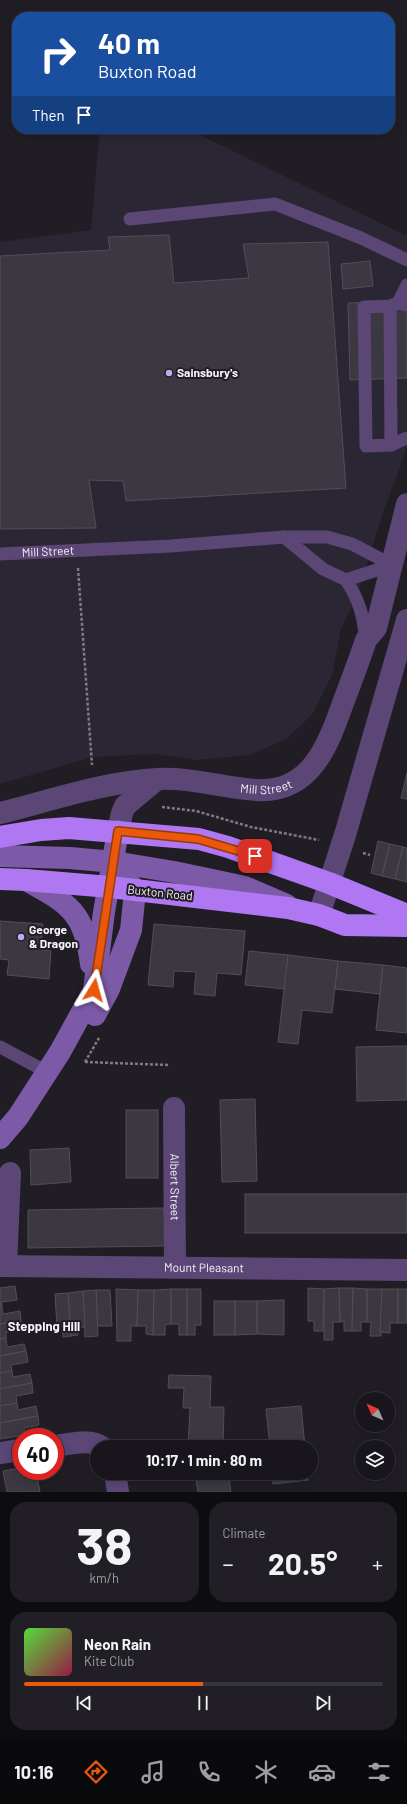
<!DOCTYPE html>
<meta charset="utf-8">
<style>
:root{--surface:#18161c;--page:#211f25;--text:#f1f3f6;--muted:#9f9fa3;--line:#36353b;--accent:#ea580c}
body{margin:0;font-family:Barlow,sans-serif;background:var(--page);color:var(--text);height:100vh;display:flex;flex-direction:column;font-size:15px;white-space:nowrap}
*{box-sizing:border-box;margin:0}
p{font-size:13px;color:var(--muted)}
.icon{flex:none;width:22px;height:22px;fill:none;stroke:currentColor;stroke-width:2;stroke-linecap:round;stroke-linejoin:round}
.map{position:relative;height:1492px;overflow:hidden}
.panel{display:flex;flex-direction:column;gap:10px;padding:10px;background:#0d0c0f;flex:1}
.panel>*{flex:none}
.top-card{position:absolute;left:12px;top:12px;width:383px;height:122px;border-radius:16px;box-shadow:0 2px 10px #0003,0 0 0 1px var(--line);background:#1a4fa0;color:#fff;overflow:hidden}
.needle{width:26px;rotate:315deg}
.fabs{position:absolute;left:355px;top:1392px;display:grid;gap:8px}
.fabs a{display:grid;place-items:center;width:40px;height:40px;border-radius:50%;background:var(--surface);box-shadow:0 2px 10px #0003,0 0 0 1px var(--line);font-size:20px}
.speed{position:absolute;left:12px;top:1428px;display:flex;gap:8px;font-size:20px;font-weight:700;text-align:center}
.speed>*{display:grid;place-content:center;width:52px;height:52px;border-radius:50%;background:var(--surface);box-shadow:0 2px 10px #0003,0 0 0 1px var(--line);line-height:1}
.speed .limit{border:6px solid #d22;background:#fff;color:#111}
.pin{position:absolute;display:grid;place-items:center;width:34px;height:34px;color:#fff;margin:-17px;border-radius:8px;box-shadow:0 2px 6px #0006}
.me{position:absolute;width:44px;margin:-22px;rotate:8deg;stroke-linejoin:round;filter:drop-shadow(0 0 3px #0008)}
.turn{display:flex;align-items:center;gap:14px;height:84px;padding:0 20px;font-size:18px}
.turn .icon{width:52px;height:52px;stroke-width:2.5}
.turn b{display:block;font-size:28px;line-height:34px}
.then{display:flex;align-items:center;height:38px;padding:0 20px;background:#0003;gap:8px;font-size:15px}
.big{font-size:30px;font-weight:700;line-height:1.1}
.panel .card{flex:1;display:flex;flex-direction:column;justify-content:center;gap:6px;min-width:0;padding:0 14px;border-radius:16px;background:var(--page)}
.panel .dial{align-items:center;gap:0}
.dial b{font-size:52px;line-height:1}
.song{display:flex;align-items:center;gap:12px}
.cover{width:48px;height:48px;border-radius:6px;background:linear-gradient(135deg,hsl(110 70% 55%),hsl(340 70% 35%))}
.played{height:4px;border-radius:2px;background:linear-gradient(90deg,var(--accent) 50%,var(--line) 50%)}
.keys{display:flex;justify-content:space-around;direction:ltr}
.heat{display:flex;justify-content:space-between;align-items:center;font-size:22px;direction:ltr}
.panel .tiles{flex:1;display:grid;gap:10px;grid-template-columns:1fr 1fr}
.card:last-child{grid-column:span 2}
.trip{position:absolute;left:90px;top:1440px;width:228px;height:40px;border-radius:20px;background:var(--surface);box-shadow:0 2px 10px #0003,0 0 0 1px var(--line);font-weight:700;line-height:40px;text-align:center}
.tabs{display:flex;height:64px;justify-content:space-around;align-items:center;background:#0a090b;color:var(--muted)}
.tabs .icon{width:28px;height:28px}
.tabs .selected{color:var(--accent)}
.tabs b{font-size:18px;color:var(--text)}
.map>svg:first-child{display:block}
</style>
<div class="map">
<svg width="407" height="1492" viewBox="0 0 407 1492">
<rect width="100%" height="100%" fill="#201d25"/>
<!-- built -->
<path fill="#2b2633" d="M100,129H188L407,236V447L380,522L358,593L341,629L332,675L312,715L286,739L250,755L196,760L155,754L93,757L0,784V242L91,230Z"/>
<!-- building -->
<g fill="#3b3841" stroke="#524e57">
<path d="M169,235L174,283L249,278L243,244L328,242L346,488L126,501L123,481L89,480L96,528L0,529V256L110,250L108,237Z"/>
<path d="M370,261L373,286L343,289L341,264Z"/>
<path d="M407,301V378L350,380L348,303Z"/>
<path d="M407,773V799L401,798Z"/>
<path d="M378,841L390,844L382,876L371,873Z"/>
<path d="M390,844L403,847L395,879L382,876Z"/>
<path d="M403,847L407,848V882L395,879Z"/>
<path d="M0,921L43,924L41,950L51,951L49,979L7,975L9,960L0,959Z"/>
<path d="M154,924L245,931L241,975L217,973L215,996L194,994L196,972L174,971L173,987L148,985Z"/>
<path d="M249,951L288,955L285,989L245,985Z"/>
<path d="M288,955L338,961L332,1013L302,1010L298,1044L278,1042Z"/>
<path d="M338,961L383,965L380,994L335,989Z"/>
<path d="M383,965L407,968V1033L376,1030Z"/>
<path d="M407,1046V1100L357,1101L356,1047Z"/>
<path d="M255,1099L257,1181L222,1182L220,1100Z"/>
<rect x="126" y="1110" width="32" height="68"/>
<path d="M69,1148L71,1182L31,1185L30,1150Z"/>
<rect x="245" y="1194" width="162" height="39"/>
<path d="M164,1208L165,1246L28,1248V1210Z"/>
<path d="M15,1286L17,1300L2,1302V1307H0V1288Z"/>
<path d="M308,1288L324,1289L323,1331H314V1321H308Z"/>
<path d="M339,1288H353L352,1331H344V1321L340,1322Z"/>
<path d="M339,1288L340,1322H333V1340H324V1289Z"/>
<path d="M353,1288L367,1289V1322H361V1331H352Z"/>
<path d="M116,1289L138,1290L137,1326H131V1341H117Z"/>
<path d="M171,1289V1324L165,1325V1335H153L154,1290Z"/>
<path d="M171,1289H187V1335H179V1324H171Z"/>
<path d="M187,1289H201V1325H195V1335H187Z"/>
<path d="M367,1289H382L381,1336H370L371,1322H367Z"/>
<path d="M382,1289H398V1323H390V1333L380,1332Z"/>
<rect x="398" y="1289" width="9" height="34"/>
<path d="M96,1290H110L112,1326H97Z"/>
<path d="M96,1290L98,1336L85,1337L83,1291Z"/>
<path d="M138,1290H154L153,1335L146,1334V1326H137Z"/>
<path d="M83,1291L85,1327L77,1328L78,1335L71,1336L68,1293Z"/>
<path d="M68,1293L71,1336L63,1337L62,1326L57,1327L55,1294Z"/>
<path d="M284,1300V1335L257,1334V1301Z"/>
<rect x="214" y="1301" width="21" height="34"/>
<path d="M235,1301H257V1334L235,1335Z"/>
<path d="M0,1307H2L3,1314L20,1311L21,1321L0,1324Z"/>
<path d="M21,1321L22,1330L6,1332V1338L0,1339V1324Z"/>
<path d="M6,1338L7,1347L24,1344L26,1351L0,1356V1339Z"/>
<path d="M26,1351L28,1362L11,1365L12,1371L0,1373V1356Z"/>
<path d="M12,1371L13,1377L30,1374L32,1383L0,1389V1373Z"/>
<path d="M169,1375L211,1376L210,1407H224L223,1447H188L190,1408H183L184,1388H168Z"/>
<path d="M32,1383L33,1393L16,1396L17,1403L0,1406V1389Z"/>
<path d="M17,1403L18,1410L36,1406L38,1416L0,1423V1406Z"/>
<path d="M301,1406L305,1447H270L266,1409Z"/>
<path d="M38,1416L39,1425L24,1428L25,1435L0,1439V1423Z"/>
<path d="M21,1468V1471H36L40,1492H7L3,1471Z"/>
<path d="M195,1473H228L231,1492H198Z"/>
<path d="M272,1473H307L308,1480L273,1484Z"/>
</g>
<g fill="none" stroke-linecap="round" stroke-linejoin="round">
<!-- path -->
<g stroke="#7e7b82" stroke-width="2.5" stroke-dasharray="3 2" stroke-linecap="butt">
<path d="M78,568L92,765"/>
<path d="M162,807L196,811L251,827L319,840"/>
<path d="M363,853L370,855"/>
<path d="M85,1062L99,1038"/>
<path d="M85,1062L170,1065"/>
</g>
<!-- lane -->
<g stroke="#5b4676" stroke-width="13">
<path d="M130,219L275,204L361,238L407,260"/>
<path d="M407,285L398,303L407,305"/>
<path d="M398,303L390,306L364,307L366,446L391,445L407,438"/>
<path d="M390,306L391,445"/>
<path d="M284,537L323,569L346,580L392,565"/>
<path id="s1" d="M0,554L171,546L284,537H327L352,544L392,565"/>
<path d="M346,580C360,601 363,616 366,640"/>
<path d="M0,1047L47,1072"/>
</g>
<!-- street -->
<g stroke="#5b4676" stroke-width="22">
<path id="s2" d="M0,813C52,800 104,782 157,779C191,777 224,788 257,790C311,793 328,745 343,703C351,682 359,661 366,640L376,628L407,504"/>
<path d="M118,831L122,813L125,806L156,780"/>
<path d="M319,915L345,835L407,620"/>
<path id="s3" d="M174,1108L175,1267"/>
<path id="s4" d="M0,1266L407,1270"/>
<path d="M6,1266L10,1173"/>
<path d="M55,1446C70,1444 90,1438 102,1447"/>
<path d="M0,1453L21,1450"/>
<path d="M115,1473L118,1492"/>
</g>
<!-- secondary -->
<g stroke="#7d5aa8" stroke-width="22">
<path d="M0,856L70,858L114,862L174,872L245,887L287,905"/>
<path d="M26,880C70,904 84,912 91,964"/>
<path d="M95,1015L109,989L131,930L135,891L124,875"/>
<path d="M0,1138L18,1117L60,1052L94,990L104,912L118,831"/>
</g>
<!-- highway -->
<g stroke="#af77f2" stroke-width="22">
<path d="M0,837L41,830L69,828L199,839L228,847L329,883L407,915"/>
<path d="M0,879L26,880L110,887L288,908L319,915L345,925L407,926"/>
</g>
</g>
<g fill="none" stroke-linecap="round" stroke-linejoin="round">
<!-- route casing -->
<g stroke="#983908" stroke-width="10">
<path id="route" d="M94,990L118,831L198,839L255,856"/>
</g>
<!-- route -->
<use href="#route" stroke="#ea580c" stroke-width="7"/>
</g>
<!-- markers -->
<g fill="#c5a7f1" stroke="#201d25" stroke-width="1.5">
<circle cx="169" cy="373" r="4"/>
<circle cx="21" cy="937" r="4"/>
</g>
<g text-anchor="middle" stroke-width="4" stroke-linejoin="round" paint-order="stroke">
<!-- poi labels -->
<g font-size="12" font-weight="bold" fill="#f5f3f9" stroke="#201d25" text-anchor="start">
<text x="177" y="377">Sainsbury's</text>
<text x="29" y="934">George<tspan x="29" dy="14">&amp; Dragon</tspan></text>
</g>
<!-- street labels -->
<g font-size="12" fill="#f5f3f9" stroke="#201d25">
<text dy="4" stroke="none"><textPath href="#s1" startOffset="48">Mill Street</textPath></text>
<text dy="4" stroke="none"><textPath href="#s2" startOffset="271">Mill Street</textPath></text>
<text transform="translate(160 893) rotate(6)" y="4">Buxton Road</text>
<text dy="4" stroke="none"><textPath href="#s3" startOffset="79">Albert Street</textPath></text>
<text dy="4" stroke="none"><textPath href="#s4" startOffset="204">Mount Pleasant</textPath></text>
</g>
<!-- neighbourhood labels -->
<g font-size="13" font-weight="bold" fill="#f5f3f9" stroke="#201d25">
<text x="44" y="1331">Stepping Hill</text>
</g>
</g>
</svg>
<div class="fabs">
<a><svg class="needle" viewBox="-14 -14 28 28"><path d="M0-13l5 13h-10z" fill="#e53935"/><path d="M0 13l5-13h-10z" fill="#9f9fa3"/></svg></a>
<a><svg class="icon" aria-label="layers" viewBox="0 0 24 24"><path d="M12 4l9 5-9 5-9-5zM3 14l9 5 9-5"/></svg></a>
</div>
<div class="speed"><div class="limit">40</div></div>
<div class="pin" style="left:255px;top:856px;background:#d93025"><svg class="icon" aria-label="arrive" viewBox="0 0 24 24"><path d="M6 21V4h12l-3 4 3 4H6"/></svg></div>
<svg class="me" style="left:94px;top:990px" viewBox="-20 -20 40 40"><path d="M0-17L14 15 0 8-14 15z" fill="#ea580c" stroke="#fff" stroke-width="4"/></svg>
<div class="trip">10:17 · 1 min · 80 m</div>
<div class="top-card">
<div class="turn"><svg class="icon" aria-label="right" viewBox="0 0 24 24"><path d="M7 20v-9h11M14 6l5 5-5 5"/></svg><div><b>40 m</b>Buxton Road</div></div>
<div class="then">Then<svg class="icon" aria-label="arrive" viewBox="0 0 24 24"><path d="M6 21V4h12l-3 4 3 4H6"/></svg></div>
</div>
</div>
<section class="panel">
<div class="tiles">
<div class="card dial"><b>38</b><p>km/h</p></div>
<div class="card"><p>Climate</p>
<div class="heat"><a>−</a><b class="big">20.5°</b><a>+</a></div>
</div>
<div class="card">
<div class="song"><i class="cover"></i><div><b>Neon Rain</b><p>Kite Club</p></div></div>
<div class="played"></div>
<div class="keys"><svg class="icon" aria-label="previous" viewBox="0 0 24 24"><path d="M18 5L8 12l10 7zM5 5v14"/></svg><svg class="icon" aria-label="pause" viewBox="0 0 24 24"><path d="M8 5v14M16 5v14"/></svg><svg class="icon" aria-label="next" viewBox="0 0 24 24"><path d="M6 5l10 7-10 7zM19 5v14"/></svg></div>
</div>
</div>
</section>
<nav class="tabs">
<b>10:16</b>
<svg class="icon selected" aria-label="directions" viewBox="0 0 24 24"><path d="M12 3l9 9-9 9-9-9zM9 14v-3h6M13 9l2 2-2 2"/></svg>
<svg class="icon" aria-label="music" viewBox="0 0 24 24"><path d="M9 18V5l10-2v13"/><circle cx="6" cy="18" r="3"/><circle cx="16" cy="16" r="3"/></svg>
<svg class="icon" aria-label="phone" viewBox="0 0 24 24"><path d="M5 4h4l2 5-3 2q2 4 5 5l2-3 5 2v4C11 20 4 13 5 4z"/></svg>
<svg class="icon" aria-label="climate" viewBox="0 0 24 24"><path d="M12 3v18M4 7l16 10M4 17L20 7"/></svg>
<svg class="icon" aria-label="car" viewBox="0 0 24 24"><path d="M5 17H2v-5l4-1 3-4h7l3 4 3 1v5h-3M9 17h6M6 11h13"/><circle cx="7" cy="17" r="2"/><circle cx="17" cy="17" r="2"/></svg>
<svg class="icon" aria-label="filters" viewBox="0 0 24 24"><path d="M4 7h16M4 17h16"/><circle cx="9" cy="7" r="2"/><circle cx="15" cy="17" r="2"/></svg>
</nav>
